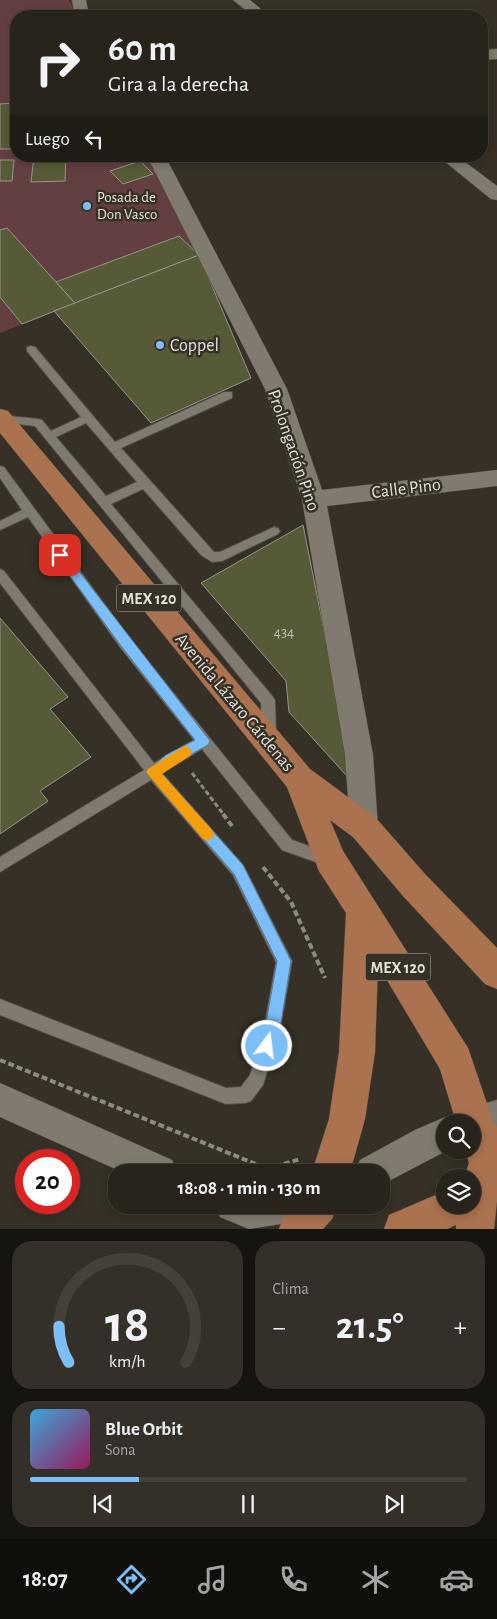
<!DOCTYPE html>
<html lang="es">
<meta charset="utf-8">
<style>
:root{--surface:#28241c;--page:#343029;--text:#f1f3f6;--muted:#a5a4a3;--line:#44413b;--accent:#7bbef8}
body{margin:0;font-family:"Alegreya Sans",sans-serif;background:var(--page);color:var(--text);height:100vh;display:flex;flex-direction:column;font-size:19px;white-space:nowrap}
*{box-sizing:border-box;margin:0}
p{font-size:16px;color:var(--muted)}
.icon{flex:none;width:28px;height:28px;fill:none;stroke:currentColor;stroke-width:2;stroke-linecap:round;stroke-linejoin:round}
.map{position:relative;height:1229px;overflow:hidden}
.sheet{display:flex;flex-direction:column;gap:12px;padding:12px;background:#16140f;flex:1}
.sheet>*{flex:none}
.banner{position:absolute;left:10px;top:10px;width:478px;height:152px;border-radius:20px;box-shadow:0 2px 8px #0003,0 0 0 1px var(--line);background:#28241c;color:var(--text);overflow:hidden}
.tools{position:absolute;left:436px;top:1114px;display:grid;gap:10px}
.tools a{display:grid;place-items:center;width:45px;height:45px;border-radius:50%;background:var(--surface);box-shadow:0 2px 8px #0003,0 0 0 1px var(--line);font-size:25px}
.speed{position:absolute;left:15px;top:1149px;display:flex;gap:10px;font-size:25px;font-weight:700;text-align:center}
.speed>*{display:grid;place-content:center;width:65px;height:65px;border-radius:50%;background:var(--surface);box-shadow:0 2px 8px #0003,0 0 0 1px var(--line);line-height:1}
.speed .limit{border:8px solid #d22;background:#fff;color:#111}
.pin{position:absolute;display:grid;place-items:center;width:42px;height:42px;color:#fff;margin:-21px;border-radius:10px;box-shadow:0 2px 8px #0006}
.me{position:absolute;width:55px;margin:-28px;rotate:15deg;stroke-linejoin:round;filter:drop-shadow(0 0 4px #0008)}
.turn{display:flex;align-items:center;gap:18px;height:105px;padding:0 15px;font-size:22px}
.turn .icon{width:65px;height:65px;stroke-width:2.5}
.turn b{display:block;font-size:35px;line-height:42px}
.then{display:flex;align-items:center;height:48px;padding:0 15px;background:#0003;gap:10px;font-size:19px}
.big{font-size:38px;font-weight:700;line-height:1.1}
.sheet .card{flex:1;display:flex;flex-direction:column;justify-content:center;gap:8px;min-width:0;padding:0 18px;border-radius:20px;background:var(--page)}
.sheet .dial{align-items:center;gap:0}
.dial svg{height:130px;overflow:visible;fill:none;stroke:var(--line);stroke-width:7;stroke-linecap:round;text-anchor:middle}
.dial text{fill:var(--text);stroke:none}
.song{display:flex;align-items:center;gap:15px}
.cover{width:60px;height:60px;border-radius:8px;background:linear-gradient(135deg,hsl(200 70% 55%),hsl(330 70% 35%))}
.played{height:5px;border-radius:2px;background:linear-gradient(90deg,var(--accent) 25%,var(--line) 25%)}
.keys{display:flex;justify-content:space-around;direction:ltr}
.heat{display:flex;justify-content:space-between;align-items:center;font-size:28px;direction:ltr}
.sheet .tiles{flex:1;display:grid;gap:12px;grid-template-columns:1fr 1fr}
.card:last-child{grid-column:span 2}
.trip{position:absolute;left:108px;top:1164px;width:282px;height:50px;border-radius:20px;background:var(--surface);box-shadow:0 2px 8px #0003,0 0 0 1px var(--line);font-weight:700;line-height:50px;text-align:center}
.tabs{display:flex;height:80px;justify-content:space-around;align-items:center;background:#100e0b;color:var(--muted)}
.tabs .icon{width:35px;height:35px}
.tabs .current{color:var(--accent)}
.tabs b{font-size:22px;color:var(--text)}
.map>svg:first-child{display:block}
</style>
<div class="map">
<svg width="497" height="1229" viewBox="0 0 497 1229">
<rect width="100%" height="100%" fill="#363026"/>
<!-- green -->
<path fill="#633f41" d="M0,0H69L77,16H16V156H150L199,255L0,333Z"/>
<!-- building -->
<g fill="#565a36" stroke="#939689">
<path d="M16,103L15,149H0V104Z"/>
<path d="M34,156H66L65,181L31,182Z"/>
<path d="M84,156H134V159L84,160Z"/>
<path d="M0,160H14L12,181H0Z"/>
<path d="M140,161L153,174L123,184L110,171Z"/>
<path d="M7,228L56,282L75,303L22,324L0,297V230Z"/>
<path d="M179,236L199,255L75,303L56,282Z"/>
<path d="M199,255L251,378L151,423L54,311Z"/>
<path d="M303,525L355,785L289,712L286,681L201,583Z"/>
<path d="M0,618L68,697L50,709L91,757L40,791L48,801L0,834Z"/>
</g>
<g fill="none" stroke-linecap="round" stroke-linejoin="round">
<!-- lane casing -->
<g stroke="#514c44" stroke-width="2">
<g id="lane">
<path d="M31,346L35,347L115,442L224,392H232V398L121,448L214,552H220L274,527L278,528L280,531L278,534L222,561L212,562L201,555L143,489L111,504L273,697L275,701L276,735L274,739L269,741L264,739L262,735L261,703L35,426L0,422L1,415L38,419L42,420L51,431L81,417L27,351V347ZM86,423L137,482L106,496L56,437Z"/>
<path d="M0,466L4,467L130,639L292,840L332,854L334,859L332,864L327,866L282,850L202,749L162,773L243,865L292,961L280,1029L263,1085L251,1101L245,1103L226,1104L0,1015V999L226,1088L241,1087L250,1075L264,1029L276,962L233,875L151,780L0,872V857L144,770L0,583V569L4,571L154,763L194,740L120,647L28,517L0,530V521L22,510L0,478Z"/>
</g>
</g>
<!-- street casing -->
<g stroke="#514c44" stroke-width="1">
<g id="street">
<path d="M72,0H86L89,16H75Z"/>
<path d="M233,0H250L269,16H253Z"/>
<path d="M497,49V59L481,60V50Z"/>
<path d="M147,156H165L287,389L322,490L497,470V486L327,506L373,755L378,827L374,836L364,840L354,836L350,827L345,755L302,499L265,389Z"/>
<path d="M438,156H457L497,186V200L491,199Z"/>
<path d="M0,1083L172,1160L177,1172H122L0,1117Z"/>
<path d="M497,1100V1134L472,1140V1122H445V1150H448L381,1185V1172H355L360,1160L415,1130L445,1117L456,1122L460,1111Z"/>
<path d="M215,1205H311L306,1217L294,1222L249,1229L220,1217Z"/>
</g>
</g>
<!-- primary casing -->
<g stroke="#514c44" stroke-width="1">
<g id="primary">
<path d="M0,409L8,411L310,769L375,817L425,874L497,948V989L485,984L403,896L353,837L330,820L343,851L468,1048L495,1127H497V1201L494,1229H456V1225L447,1229H384L389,1215L445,1191V1205H472V1178H464L469,1163L465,1150H472V1122H456L440,1069L378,965L375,1052L365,1119L350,1172H312L329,1119L339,1052L346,913L319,871L287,787L0,433Z"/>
<path d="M293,1205H337L332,1219L323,1229H279L284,1215Z"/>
</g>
</g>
<!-- path-far1 -->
<path stroke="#8e8982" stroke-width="3" stroke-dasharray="5 2.5" stroke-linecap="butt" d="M192,773L224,815"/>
<!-- path -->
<g stroke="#8e8982" stroke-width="4" stroke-dasharray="6 3" stroke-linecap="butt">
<path d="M223,814L232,826"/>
<path d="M263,867L291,902L325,978"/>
<path d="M0,1060L268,1169L300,1159"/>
</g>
<!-- lane -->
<use href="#lane" fill="#817a6f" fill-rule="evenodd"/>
<!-- street -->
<use href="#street" fill="#817a6f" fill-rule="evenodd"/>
<!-- primary -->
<use href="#primary" fill="#aa724f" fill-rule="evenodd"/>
</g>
<!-- route -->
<path fill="#7bbef8" stroke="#507ca1" d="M60,551L64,552L210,741L208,745L175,763L161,773L243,865L291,961L280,1029L272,1051L267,1053L262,1051L260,1046L265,1029L277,961L234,874L146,772L166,755L195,740L121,646L57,558V552Z"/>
<!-- slow -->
<path fill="#f59e0b" d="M186,745L192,751L191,755L162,774L212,830L214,835L212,839L207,840L203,839L146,772L148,769Z"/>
<!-- markers -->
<g fill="#7bbef8" stroke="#363026" stroke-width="2">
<circle cx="87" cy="206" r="5"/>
<circle cx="160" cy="345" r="5"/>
</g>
<g text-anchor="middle" stroke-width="5" stroke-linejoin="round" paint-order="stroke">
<!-- far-poi labels -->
<g font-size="15" fill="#e5e1db" stroke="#363026" text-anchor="start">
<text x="97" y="202">Posada de<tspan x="97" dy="17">Don Vasco</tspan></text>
</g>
<!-- number labels -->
<g font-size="15" fill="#c1bfb2">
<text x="284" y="637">434</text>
</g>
<!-- shield labels -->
<g fill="#363026" stroke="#b0aca5" stroke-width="1">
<rect x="116.5" y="584.5" width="65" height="27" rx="4"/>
<rect x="365.5" y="953.5" width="65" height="27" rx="4"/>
</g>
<g font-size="16" font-weight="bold" fill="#e5e1db">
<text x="149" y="604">MEX 120</text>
<text x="398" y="973">MEX 120</text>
</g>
<!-- poi labels -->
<g font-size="18" fill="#e5e1db" stroke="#363026" text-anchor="start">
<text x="170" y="351">Coppel</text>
</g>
<!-- street labels -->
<g font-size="18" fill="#e5e1db" stroke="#363026">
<text transform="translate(294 450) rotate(71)" y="6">Prolongación Pino</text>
<text transform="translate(406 488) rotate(-7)" y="6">Calle Pino</text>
<text transform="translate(235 702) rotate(50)" y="6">Avenida Lázaro Cárdenas</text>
</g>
</g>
</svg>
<div class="tools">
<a><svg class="icon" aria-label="search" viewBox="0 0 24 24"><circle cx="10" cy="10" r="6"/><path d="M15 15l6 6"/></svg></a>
<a><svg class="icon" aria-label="layers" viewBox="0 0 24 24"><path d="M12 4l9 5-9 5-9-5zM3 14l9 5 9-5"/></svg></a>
</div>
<div class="speed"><div class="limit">20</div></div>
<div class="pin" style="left:60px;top:555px;background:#d93025"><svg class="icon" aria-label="arrive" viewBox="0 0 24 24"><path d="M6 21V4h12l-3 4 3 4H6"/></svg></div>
<svg class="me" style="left:267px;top:1046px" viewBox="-20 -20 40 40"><circle r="17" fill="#7bbef8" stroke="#fff" stroke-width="3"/><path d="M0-11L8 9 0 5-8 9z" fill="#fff"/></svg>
<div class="trip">18:08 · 1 min · 130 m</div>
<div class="banner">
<div class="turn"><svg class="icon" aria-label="right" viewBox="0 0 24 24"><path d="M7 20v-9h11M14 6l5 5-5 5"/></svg><div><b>60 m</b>Gira a la derecha</div></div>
<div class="then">Luego<svg class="icon" aria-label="left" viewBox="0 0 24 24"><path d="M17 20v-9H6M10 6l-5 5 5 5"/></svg></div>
</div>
</div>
<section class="sheet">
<div class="tiles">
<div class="card dial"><svg viewBox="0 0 100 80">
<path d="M14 69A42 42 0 1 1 86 69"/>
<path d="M14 69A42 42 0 0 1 8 47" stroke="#7bbef8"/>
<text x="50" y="56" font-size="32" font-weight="700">18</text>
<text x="50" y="72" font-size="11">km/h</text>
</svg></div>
<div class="card"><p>Clima</p>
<div class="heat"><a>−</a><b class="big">21.5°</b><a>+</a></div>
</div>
<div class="card">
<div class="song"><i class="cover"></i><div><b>Blue Orbit</b><p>Sona</p></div></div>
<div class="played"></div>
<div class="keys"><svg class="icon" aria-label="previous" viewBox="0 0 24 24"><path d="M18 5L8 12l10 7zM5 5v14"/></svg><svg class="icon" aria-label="pause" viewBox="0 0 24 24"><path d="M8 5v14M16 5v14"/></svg><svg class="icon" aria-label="next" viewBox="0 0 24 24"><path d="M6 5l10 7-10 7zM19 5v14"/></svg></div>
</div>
</div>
</section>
<nav class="tabs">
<b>18:07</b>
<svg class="icon current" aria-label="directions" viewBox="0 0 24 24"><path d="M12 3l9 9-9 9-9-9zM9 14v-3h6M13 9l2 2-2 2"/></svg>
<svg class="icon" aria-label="music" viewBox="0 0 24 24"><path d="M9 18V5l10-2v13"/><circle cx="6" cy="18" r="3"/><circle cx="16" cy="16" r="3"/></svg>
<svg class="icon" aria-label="phone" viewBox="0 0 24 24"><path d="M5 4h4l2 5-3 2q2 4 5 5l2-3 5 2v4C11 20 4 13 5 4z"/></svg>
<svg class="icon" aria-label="climate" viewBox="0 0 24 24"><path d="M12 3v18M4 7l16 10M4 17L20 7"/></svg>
<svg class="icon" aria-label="car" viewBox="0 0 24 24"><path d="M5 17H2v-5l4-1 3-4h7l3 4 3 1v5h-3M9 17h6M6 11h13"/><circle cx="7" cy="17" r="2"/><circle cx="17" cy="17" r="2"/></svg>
</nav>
